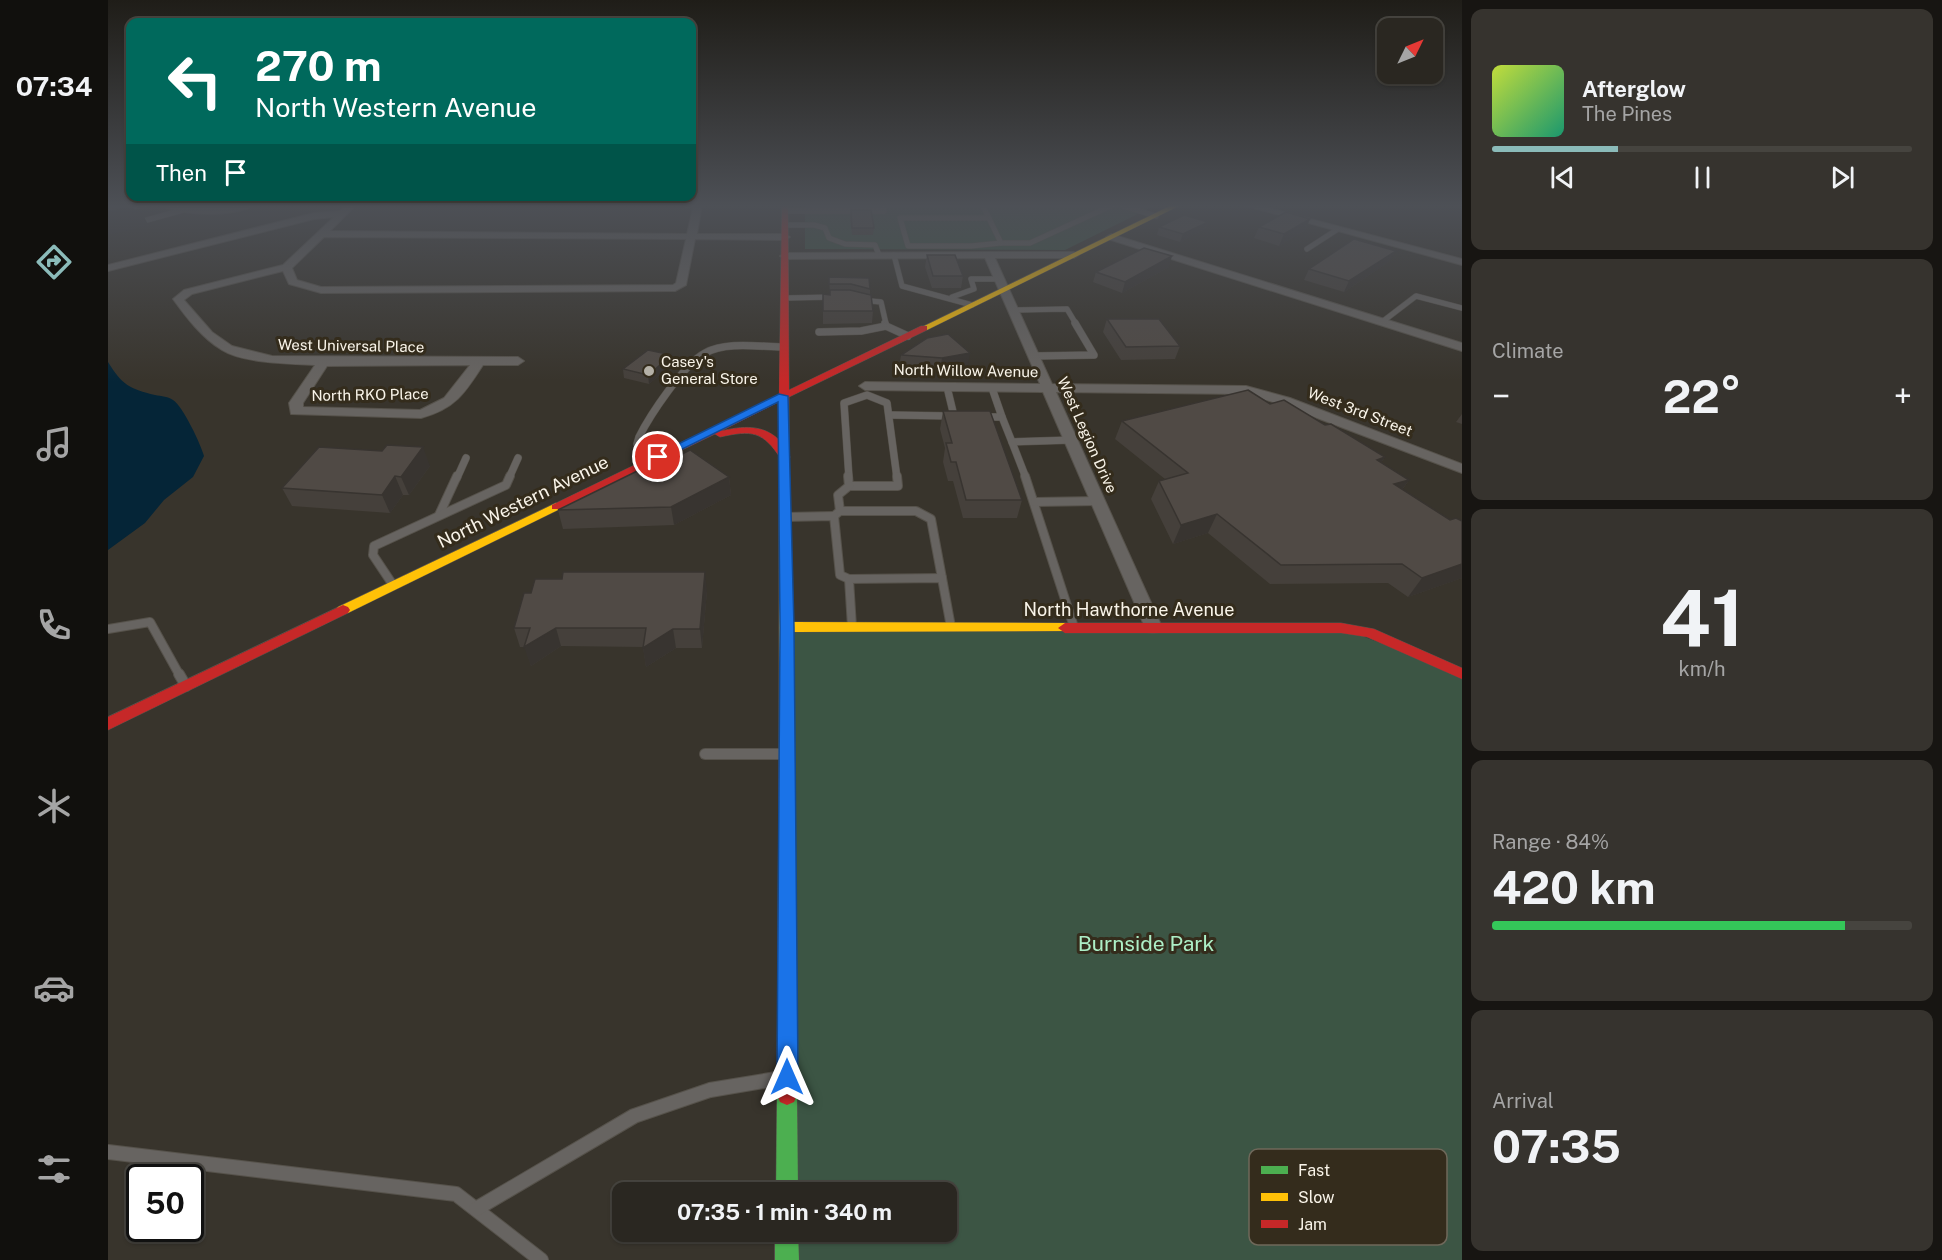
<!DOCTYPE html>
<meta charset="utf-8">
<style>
:root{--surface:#2a2721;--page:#36332e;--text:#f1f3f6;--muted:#a5a5a5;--line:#46443f;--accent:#8bbbb9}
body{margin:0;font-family:"Public Sans",sans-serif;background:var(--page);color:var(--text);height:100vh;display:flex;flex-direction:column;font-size:22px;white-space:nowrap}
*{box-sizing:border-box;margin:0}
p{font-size:20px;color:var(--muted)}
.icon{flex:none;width:33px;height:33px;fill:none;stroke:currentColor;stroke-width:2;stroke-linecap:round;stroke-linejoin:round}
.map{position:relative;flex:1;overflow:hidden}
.details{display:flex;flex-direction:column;gap:9px;padding:9px;background:#171512;width:480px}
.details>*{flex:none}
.guide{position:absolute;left:18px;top:18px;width:570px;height:183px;border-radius:12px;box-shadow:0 2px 4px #0004,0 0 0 2px var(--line);background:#00695c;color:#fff;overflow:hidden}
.needle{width:39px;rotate:47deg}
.controls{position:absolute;left:1269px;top:18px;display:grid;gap:12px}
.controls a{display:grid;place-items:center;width:66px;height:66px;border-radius:12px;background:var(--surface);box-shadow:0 2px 4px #0004,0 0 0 2px var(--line);font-size:30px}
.speed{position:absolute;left:18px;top:1164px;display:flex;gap:12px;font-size:30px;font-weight:700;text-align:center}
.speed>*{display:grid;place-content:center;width:78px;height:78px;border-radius:50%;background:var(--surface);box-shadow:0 2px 4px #0004,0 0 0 2px var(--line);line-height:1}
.speed .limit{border:3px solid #111;border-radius:9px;background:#fff;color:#111}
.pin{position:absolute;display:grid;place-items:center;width:51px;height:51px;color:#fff;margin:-26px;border:3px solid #fff;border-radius:50%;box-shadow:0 2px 6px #0007}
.me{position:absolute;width:66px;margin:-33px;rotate:0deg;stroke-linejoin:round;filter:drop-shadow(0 0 4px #0008)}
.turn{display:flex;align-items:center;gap:21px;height:126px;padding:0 30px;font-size:27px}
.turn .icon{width:78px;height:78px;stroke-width:2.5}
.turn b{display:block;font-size:42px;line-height:51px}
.then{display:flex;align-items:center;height:57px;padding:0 30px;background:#0003;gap:12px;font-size:22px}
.big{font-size:45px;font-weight:700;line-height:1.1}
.details .tile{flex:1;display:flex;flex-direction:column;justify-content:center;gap:9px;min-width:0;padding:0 21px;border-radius:12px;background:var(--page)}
.details .dial{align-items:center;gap:0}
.dial b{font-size:78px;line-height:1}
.song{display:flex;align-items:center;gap:18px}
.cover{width:72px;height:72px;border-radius:9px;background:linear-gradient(135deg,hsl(70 70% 55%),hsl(160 70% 35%))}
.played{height:6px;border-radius:3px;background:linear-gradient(90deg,var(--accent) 30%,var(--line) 30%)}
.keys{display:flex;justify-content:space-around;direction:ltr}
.heat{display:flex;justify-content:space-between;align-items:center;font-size:33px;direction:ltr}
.charge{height:9px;border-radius:4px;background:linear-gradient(90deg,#34c759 84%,var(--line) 0)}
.trip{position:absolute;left:504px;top:1182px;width:345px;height:60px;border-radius:12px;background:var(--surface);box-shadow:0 2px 4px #0004,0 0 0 2px var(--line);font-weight:700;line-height:60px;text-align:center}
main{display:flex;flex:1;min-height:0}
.dock{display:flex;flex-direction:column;width:108px;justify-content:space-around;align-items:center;background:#11100d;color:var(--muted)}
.dock .icon{width:42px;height:42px}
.dock .on{color:var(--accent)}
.dock b{font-size:27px;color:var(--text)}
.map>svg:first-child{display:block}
</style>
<main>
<nav class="dock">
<b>07:34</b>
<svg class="icon on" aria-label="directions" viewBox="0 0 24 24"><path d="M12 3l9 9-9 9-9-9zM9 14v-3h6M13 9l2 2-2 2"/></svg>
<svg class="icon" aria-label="music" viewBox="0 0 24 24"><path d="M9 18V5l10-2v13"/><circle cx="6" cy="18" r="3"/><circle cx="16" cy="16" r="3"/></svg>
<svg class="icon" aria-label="phone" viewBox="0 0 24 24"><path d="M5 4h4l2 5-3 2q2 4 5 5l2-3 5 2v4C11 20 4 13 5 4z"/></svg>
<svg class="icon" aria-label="climate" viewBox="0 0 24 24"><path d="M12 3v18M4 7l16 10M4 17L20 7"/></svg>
<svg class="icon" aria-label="car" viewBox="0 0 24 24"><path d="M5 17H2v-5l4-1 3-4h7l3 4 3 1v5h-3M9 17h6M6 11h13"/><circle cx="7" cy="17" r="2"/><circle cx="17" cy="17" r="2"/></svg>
<svg class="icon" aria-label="filters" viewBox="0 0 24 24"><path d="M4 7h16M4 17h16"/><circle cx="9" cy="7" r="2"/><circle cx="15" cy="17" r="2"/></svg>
</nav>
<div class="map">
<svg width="1354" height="1260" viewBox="0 0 1354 1260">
<rect width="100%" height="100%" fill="#38342c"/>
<!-- green -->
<g fill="#3c5544">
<path d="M697,204H1050L957,250L697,249Z"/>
<path d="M679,627L1233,628L1354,674V1260H679V1232H838V1192H679Z"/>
</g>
<!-- water -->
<path fill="#052537" d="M0,362C14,385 22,389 47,395C53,396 61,397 65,400C75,406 93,445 96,456L85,477L56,500L37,523L0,550Z"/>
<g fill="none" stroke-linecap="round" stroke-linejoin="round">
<!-- lane-far4 casing -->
<g stroke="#56524b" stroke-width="6">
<g id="lane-far4">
<path d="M874,204L893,243H922L1007,204"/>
<path d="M1009,204L1048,216"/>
<path d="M677,211H776L775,204"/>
<path d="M0,212L40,204"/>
<path d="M881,218H792L800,246H863L893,243"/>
<path d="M28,223L75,210"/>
<path d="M677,225H706L717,228L721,238L737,244L767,245L771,255"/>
<path d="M1199,249L1230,229"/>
<path d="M786,255L794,286L864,305"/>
<path d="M844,297L866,289L863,279H892"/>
<path d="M677,298L727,297"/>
<path d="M752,300L773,302L778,324"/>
<path d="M906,310L959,309L968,324"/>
<path d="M1274,322L1308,296L1354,308"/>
</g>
</g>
<!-- lane-far3 casing -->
<g stroke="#56524b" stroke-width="8">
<g id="lane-far3">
<path d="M777,323L778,326L800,336"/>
<path d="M711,332L753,331L778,326"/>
<path d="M926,356L986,355L967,323"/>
<path d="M839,387L846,416"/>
<path d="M781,415L845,416"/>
<path d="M874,417H894L884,388"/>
<path d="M894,417L904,442L964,440"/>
<path d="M904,442L918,478"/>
<path d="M550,457L529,444L531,437C542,415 576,364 597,353C619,341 652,347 676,347"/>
<path d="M349,478L358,458"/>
<path d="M401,478L410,458"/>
<path d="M741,478L736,403L759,395L779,403L789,478"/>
</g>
</g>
<!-- lane-far2 casing -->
<g stroke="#56524b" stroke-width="10">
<g id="lane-far2">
<path d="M740,476L741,486H790L789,476"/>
<path d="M917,476L966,627"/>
<path d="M927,502L990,501"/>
<path d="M732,511L730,495L741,486"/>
<path d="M331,515L349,476"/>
<path d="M726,516L732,511H808L823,519L834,578"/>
<path d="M677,517L726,516L732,575L741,579"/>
<path d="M285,585L265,555L266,546L398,485L402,476"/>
<path d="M744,627L741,579L834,578L843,627"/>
<path d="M0,629L42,622L72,676"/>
</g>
</g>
<!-- lane-far1 casing -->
<g stroke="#56524b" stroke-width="12">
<g id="lane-far1">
<path d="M71,674L78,686"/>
<path d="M597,754H674"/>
</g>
</g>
<!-- lane casing -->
<g stroke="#56524b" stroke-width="16">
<g id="lane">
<path d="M0,1152L348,1194L433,1260"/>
<path d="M368,1209L526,1116L602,1090L668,1079"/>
</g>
</g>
<!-- street casing -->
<g stroke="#56524b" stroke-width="2">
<g id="street">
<path d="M52,204L100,208L148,204C129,217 71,217 52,204Z"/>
<path d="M240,204H249L222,231L579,234L586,204H594L589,234H677L682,237L677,240L587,239L578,285L567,291L213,293L181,284L175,271L84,294L76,300L104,332L124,346L164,356L410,357L416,361L410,365H375C357,393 347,409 313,418L183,414L181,403L207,365C182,364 134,363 114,350C94,338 78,317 65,299L76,290L175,265L226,217L206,219L0,271V265L206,213L232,211ZM216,237L578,239L568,283L565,285L213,287L189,280L184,268ZM362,365L336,398L312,410L195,407V403L219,366Z"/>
<path d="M1131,204H1146L1354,259V265Z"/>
<path d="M1003,234L1354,343V351L1000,239L998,237Z"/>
<path d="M881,252H966L971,255L966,258H887L944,384L1138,386L1182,398L1354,464V473L1172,404L1137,394L948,392L1054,627L1051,632L1045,633L1039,632L935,392L757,390L751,386L757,382L932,384L877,258L677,259L672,256L677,253Z"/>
</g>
</g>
<!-- fast casing -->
<g stroke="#56524b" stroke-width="1">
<g id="fast">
<path d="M679,1085L686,1088L689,1095L690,1192H668L669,1095L672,1088Z"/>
<path d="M667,1232H690L691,1260H667Z"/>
</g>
</g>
<!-- slow casing -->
<g stroke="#56524b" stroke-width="1">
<g id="slow">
<path d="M1066,204H1075L819,330L812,328Z"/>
<path d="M676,444L681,447L684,622L957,623L964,628L962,631L685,632L687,759L685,764L679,765L673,764L671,759V447Z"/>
<path d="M448,503L452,505V509L240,613H230L228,610L230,607Z"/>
</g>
</g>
<!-- jam casing -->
<g stroke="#56524b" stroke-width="1">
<g id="jam">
<path d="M674,204H680L681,390L813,326H819V330L681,397V447L678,450L682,457L681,459H673C655,431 644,430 612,437L607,434L452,509H444V505L671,395ZM671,402V440C655,424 634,426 613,431Z"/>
<path d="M235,605L240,607L242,610L240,613L0,730V717Z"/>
<path d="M957,623H1233L1266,629L1354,668V679L1259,637L1233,633H957L950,628Z"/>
<path d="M679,753L685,754L687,759L689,1095L686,1102L679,1105L672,1102L669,1095L671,759L673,754Z"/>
</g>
</g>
<!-- lane-far4 -->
<use href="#lane-far4" stroke="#676461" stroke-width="5"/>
<!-- lane-far3 -->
<use href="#lane-far3" stroke="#676461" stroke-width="7"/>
<!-- lane-far2 -->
<use href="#lane-far2" stroke="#676461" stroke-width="8"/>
<!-- lane-far1 -->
<use href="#lane-far1" stroke="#676461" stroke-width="10"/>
<!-- lane -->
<use href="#lane" stroke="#676461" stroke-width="14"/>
<!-- street -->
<use href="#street" fill="#676461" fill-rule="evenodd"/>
<!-- fast -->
<use href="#fast" fill="#4caf50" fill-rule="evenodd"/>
<!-- slow -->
<use href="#slow" fill="#ffc107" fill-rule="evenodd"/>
<!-- jam -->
<use href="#jam" fill="#c62828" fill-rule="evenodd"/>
</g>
<!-- wall -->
<g fill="#45403b">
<path d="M743,210L766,228L765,235H744L742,217Z"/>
<path d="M1202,219L1197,230L1171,246L1146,238L1151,227Z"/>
<path d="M1100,222L1097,229L1072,242L1049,235L1051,227Z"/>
<path d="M819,255L855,276L853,288H824L817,267Z"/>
<path d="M1282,261L1236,292L1196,280L1201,269Z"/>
<path d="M1061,267L1014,293L985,282L988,272Z"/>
<path d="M721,277L762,289V294L765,311L764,323L715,324V294L722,295Z"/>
<path d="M999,319L1072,346L1067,359L1013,360L995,332Z"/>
<path d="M819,338L860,366L832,371L791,368L793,355Z"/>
<path d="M564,364L541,384L516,378L515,369Z"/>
<path d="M1162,404L1217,425L1277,457L1273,463L1301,480L1294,490L1354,578L1300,597L1280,583L1162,584L1100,533L1065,544L1043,499L1051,481L1057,479L1007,439L1014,421Z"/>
<path d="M835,411L914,500L909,518H855L845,481H840L835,462L837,448L832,429Z"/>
<path d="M1354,414V424L1348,422Z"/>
<path d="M572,455L621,477L623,495L566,525L455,529L450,510Z"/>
<path d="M322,466L301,495H295L282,513L184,506L174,488Z"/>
<path d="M599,591L594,648H568L538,667L535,647L453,646L423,666L417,647H412L406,628Z"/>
</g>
<!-- shaded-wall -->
<g fill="#383430">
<path d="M25,206L31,216L35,215L41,226L0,235V212Z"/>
<path d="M1202,219L1197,230L1171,246L1176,234Z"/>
<path d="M1100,222L1097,229L1072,242L1075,234Z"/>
<path d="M1288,251L1282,261L1236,292L1241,281Z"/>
<path d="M1064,256L1061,267L1014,293L1017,282Z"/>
<path d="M862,353L860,366L832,371L834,358Z"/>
<path d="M564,355V364L541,384L540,375Z"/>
<path d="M315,447L322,466L301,495L293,477Z"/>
<path d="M1277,457L1265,475L1269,460Z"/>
<path d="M287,476L295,495L282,513L274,495Z"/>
<path d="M621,477L623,495L566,525L563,507Z"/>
<path d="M1301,480L1288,498L1286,484Z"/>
<path d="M1109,514L1100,533L1065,544L1073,525Z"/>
<path d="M1354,564V578L1300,597L1314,578Z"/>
<path d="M597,572L599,591L594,648L592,629Z"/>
<path d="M448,628L453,646L423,666L416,647Z"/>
<path d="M565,629L568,648L538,667L535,648Z"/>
</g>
<!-- building -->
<g fill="#504a45" stroke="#383430" stroke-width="1.5">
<path d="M4,204H24L25,206L0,212V205Z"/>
<path d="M743,210H763L766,228H744Z"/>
<path d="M1178,212L1202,219L1176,234L1151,227Z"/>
<path d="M34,214L35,215L0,223V222Z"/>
<path d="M1076,215L1100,222L1075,234L1051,227Z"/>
<path d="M1246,239L1288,251L1241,281L1201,269Z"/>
<path d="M1036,248L1064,256L1017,282L988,272Z"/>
<path d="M819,255H847L855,276H825Z"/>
<path d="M721,277L761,278L762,289L743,284H721Z"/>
<path d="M722,290H742L763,295L765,311H715V294L722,295Z"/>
<path d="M999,319H1051L1072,346L1018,347Z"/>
<path d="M840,334L862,353L834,358L793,355L819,338Z"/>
<path d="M540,350L564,355L540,375L515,369Z"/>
<path d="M1140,390L1162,404L1176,400L1217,425L1223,424L1277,457L1269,460L1301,480L1286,484L1342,520L1348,518L1354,521V564L1314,578L1294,564L1173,565L1109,514L1073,525L1051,481L1080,473L1014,421Z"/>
<path d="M835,411H882L914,500H858L848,462H843L838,443H844Z"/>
<path d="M279,445L315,447L293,477L287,476L274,495L174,488L211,447L274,451Z"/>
<path d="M582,450L621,477L563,507L450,510L568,452L572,455Z"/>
<path d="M455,572H597L592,629H565L535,648L538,628H448L416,647L422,628H406L416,593H423L427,579H454Z"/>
</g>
<!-- sky -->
<linearGradient id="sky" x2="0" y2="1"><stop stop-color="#1f1d18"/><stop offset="0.54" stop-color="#4d5056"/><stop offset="1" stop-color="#4d5056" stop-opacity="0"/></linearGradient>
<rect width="1354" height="381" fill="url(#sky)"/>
<!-- route -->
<path fill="#1a73e8" stroke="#114b97" stroke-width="1.5" d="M671,394L680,396L686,627L690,1077L687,1084L679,1087L672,1084L669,1077L672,627L670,402L554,459H546L544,457Z"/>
<!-- markers -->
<circle fill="#b5b1a7" stroke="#342c1c" stroke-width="2" cx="541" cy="371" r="6"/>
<g text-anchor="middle" stroke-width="6" stroke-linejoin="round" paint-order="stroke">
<!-- far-street labels -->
<g font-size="15" fill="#f9f4e9" stroke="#342c1c">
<text transform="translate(243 346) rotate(1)" y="5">West Universal Place</text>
<text transform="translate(858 371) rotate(1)" y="5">North Willow Avenue</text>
<text transform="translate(262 395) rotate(-1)" y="5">North RKO Place</text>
<text transform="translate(1252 412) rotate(21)" y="5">West 3rd Street</text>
<text transform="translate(979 435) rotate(66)" y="5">West Legion Drive</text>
</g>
<!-- far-poi labels -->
<g font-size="15" fill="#f9f4e9" stroke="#342c1c" text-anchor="start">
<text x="553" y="367">Casey's<tspan x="553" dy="17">General Store</tspan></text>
</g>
<!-- street labels -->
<g font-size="18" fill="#f9f4e9" stroke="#342c1c">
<text transform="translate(415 502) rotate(-26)" y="6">North Western Avenue</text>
<text x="1021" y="616">North Hawthorne Avenue</text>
</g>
<!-- near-park labels -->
<g font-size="21" fill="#adefc7" stroke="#342c1c">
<text x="1038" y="951">Burnside Park</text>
</g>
</g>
<!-- legend -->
<rect x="1141" y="1149" width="198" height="96" rx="9" fill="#342c1c" stroke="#6f685a" stroke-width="1.5"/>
<rect x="1153" y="1166" width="27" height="8" fill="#4caf50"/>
<rect x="1153" y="1193" width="27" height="8" fill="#ffc107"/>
<rect x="1153" y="1220" width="27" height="8" fill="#c62828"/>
<g font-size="16" fill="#f9f4e9">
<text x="1190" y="1176">Fast</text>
<text x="1190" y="1203">Slow</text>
<text x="1190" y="1230">Jam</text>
</g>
</svg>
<div class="controls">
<a><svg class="needle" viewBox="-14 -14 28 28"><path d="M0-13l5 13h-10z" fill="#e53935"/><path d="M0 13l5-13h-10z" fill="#a5a5a5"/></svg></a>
</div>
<div class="speed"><div class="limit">50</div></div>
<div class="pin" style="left:550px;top:457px;background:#d93025"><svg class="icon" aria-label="arrive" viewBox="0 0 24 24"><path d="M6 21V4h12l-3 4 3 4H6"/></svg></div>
<svg class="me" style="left:679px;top:1077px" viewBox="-20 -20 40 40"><path d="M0-17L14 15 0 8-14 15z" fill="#1a73e8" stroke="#fff" stroke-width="4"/></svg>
<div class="trip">07:35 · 1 min · 340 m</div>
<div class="guide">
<div class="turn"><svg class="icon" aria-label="left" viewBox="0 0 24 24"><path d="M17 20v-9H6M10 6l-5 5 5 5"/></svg><div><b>270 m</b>North Western Avenue</div></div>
<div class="then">Then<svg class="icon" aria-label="arrive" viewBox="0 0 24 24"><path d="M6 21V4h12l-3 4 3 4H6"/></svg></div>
</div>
</div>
<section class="details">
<div class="tile">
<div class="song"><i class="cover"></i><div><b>Afterglow</b><p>The Pines</p></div></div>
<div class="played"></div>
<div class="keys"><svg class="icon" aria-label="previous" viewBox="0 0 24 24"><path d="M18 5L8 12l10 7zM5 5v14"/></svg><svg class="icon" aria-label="pause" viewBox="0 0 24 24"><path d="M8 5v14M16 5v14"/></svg><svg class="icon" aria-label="next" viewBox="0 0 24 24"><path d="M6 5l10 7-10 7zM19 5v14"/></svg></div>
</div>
<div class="tile"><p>Climate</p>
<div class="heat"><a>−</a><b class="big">22°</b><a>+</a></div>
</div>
<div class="tile dial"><b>41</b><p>km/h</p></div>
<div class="tile"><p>Range · 84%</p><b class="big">420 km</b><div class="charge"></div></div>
<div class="tile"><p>Arrival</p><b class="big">07:35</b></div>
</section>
</main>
